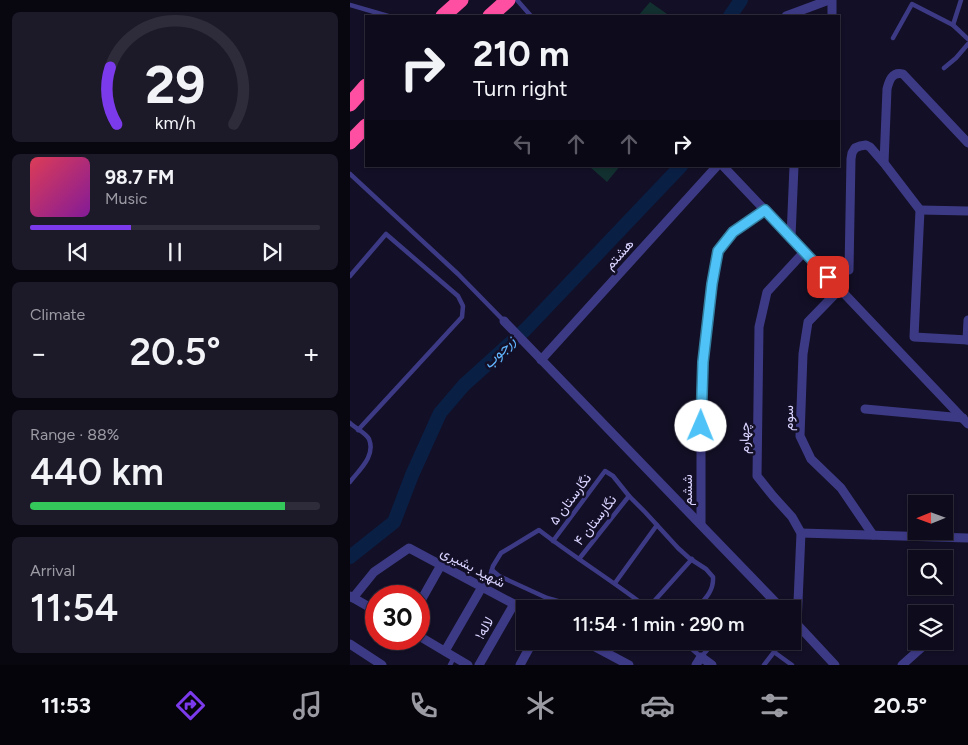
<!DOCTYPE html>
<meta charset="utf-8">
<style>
:root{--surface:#0e0b1c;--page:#1c1929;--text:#f1f3f6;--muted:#9b9ba3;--line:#2e2b3b;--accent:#7c3aed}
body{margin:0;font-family:Figtree,Vazirmatn,sans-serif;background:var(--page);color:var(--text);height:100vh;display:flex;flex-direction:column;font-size:19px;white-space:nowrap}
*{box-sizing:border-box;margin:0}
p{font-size:16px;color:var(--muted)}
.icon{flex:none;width:28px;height:28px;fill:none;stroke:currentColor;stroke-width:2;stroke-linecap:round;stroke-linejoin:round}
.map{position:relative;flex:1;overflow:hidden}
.panel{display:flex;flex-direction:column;gap:12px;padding:12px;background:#08060f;width:350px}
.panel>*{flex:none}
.guide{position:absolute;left:15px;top:15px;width:475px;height:152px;border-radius:0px;box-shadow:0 1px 4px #0004,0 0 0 1px var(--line);background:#0e0b1c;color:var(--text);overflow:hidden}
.needle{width:32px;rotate:269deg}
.controls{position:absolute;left:558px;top:495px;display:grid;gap:10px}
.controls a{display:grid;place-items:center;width:45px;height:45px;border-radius:0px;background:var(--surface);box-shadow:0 1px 4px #0004,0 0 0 1px var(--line);font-size:25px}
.speed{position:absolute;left:15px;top:585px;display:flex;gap:10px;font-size:25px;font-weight:700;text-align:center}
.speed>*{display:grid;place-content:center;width:65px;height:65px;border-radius:50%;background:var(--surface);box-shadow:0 1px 4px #0004,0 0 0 1px var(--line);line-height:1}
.speed .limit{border:8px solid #d22;background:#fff;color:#111}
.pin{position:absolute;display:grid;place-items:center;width:42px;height:42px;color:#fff;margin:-21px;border-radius:10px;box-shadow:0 2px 8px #0006}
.me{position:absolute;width:55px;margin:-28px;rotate:1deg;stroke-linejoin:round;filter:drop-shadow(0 0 4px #0008)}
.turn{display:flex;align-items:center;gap:18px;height:105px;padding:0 25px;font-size:22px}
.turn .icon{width:65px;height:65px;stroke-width:2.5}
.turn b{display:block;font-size:35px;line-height:42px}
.lanes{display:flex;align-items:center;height:48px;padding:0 25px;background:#0003;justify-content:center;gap:25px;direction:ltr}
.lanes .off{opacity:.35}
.big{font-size:38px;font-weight:600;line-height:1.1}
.panel .tile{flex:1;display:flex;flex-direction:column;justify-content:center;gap:8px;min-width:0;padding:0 18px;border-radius:8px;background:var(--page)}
.panel .dial{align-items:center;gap:0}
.dial svg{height:130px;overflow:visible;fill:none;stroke:var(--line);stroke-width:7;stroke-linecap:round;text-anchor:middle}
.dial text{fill:var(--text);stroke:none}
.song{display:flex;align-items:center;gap:15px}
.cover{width:60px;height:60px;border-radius:8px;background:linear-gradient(135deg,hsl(350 70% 55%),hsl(290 70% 35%))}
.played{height:5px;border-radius:2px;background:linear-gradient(90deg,var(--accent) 35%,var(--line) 35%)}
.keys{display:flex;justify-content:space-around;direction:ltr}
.heat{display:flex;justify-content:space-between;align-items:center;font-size:28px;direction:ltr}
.charge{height:8px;border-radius:4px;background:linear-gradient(90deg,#34c759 88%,var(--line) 0)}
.trip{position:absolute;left:166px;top:600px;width:285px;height:50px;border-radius:0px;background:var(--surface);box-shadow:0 1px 4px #0004,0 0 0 1px var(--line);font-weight:600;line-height:50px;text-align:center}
.menu{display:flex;height:80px;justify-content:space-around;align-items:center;background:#06040b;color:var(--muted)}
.menu .icon{width:35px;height:35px}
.menu .current{color:var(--accent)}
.menu b{font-size:22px;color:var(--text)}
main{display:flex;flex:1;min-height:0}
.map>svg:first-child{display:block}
</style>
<main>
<section class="panel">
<div class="tile dial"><svg viewBox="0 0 100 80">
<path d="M14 69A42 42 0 1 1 86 69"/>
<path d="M14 69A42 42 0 0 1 10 34" stroke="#7c3aed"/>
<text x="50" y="56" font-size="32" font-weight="700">29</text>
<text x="50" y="72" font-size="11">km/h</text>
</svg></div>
<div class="tile">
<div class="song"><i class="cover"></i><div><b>98.7 FM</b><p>Music</p></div></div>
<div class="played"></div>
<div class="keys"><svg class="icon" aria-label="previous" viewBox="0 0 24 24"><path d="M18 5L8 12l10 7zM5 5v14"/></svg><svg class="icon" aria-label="pause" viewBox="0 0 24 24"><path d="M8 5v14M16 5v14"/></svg><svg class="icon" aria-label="next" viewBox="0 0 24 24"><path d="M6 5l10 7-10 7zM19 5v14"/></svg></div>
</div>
<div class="tile"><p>Climate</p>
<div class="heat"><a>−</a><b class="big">20.5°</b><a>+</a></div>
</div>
<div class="tile"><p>Range · 88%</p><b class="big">440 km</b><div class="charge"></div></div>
<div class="tile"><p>Arrival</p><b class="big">11:54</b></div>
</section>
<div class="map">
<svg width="618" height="665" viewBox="0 0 618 665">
<rect width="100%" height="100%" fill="#130f26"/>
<!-- green -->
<g fill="#12302f">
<path d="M300,2L320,16H288Z"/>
<path d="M239,166H270L257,182Z"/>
</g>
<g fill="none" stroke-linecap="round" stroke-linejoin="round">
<!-- river -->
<g stroke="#0a1f44" stroke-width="14">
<path d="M380,16L391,0"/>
<path d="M0,557L44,522L62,475L90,413L114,385L175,330L331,166"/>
</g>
<!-- lane -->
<g stroke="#3d3a85" stroke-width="4.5">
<path d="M167,0L181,16"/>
<path d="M0,5L38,16"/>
<path d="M603,25L611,0"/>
<path d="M543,38L562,4L603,25L618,39"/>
<path d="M594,68L606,58L618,44"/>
<path d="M0,174L108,274L154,321"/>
<path d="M0,276L36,234L108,296L113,306L112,317L8,430"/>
<path d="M0,423C5,428 16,433 19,439C26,456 9,470 0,482"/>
<path d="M203,541L255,471L263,476L279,496L295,512L328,548L339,558L356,569L363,577C364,591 355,599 346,609"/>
<path d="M229,559L279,496"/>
<path d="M142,570L149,576L197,598L236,609"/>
<path d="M265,583L307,525"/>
<path d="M132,587L140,576L143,566L151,553L189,530C225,558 263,581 299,609"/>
<path d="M298,608L342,559"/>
<path d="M333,641L351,657L365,641"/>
<path d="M424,652L442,665"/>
<path d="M100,665L104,657"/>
<path d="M414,665L431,643"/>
</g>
<!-- street -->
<g stroke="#3d3a85" stroke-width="9">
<path d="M482,0V16"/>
<path d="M436,16L479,0"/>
<path d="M534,163L537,89C539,81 542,71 553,74L618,143"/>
<path d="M373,166L618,424"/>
<path d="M570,210L618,211"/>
<path d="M441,237L444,166"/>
<path d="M499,270L501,159L502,153L505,148L510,146L516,145L520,147L534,163L570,210L564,337L618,340"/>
<path d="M490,289L458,322L453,354L450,436L461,459L491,488L523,535"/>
<path d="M154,321L432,609"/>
<path d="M617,340L618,320"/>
<path d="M191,360L367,166"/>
<path d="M515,409L613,418"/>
<path d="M351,523V406L353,361L362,284L368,251L383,231L415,210"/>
<path d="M451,533L618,538"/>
<path d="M0,596L26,611"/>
<path d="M3,598L24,572L59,548L175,610"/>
<path d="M69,604L91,565"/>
<path d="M444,621L485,665"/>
<path d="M447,625L451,533L442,517L423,496L407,476L409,327L417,292L454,252"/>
<path d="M594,629L595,628"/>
<path d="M69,636L118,665"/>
<path d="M234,641L279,665"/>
<path d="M0,644L32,665"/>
<path d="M95,651L132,587"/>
<path d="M129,665L164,604"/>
<path d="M170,665L183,641"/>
<path d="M346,665L351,657L362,665"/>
<path d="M552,665L579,641"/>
</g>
<!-- highway -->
<g stroke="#ff4fa3" stroke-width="15">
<path d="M93,16L111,0"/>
<path d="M140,16L158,0"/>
<path d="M0,104L16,86"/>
<path d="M0,142L16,126"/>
</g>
</g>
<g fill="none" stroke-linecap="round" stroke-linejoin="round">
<!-- route casing -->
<g stroke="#337fa1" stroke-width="12">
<path id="route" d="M351,426L353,362L362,284L368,251L383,232L415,210L478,277"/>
</g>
<!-- route -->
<use href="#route" stroke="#4fc3f7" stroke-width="9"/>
</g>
<g text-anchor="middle" stroke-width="5" stroke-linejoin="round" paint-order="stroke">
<!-- street labels -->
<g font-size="14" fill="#d9d4ff" stroke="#130f26">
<text transform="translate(269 254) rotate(-48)" y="5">هشتم</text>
<text transform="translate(438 418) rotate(-89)" y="5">سوم</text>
<text transform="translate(394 438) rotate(-89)" y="5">چهارم</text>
<text transform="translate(337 490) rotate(-90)" y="5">ششم</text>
<text transform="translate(220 499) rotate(-53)" y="5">نگارستان ۵</text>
<text transform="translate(245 520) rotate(-52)" y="5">نگارستان ۴</text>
<text transform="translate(123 567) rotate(28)" y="5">شهید بشیری</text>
<text transform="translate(134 628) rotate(-60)" y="5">لاله۱</text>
</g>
<!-- water labels -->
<g font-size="15" font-style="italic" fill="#62b6ff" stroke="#130f26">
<text transform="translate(149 352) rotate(-46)" y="5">زرجوب</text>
</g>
</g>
</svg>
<div class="controls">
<a><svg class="needle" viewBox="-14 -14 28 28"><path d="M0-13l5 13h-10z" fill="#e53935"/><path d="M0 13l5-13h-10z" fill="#9b9ba3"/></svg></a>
<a><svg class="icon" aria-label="search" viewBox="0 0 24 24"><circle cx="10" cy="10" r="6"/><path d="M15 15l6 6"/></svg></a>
<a><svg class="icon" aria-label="layers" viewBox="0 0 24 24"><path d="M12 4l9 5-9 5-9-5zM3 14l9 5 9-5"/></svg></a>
</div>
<div class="speed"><div class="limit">30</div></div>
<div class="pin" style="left:478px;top:277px;background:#d93025"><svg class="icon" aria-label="arrive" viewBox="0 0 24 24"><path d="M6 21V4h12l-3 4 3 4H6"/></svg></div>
<svg class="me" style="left:351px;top:426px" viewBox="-20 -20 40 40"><circle r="19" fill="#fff"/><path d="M0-13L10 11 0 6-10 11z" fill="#4fc3f7"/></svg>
<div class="trip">11:54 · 1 min · 290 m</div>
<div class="guide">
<div class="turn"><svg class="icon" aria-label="right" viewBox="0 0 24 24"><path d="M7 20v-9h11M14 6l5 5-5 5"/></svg><div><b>210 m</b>Turn right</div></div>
<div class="lanes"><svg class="icon off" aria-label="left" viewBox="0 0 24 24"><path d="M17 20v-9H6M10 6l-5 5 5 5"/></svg><svg class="icon off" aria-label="ahead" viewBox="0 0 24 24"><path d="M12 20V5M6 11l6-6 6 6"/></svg><svg class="icon off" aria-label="ahead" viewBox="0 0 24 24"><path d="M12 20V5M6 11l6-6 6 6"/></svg><svg class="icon" aria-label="right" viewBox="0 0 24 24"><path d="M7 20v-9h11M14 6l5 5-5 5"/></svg></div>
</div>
</div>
</main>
<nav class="menu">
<b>11:53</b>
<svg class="icon current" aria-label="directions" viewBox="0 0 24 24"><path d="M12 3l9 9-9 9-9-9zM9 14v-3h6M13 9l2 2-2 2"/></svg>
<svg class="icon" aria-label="music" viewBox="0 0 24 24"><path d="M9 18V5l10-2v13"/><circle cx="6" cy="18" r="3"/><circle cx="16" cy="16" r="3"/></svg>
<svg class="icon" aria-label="phone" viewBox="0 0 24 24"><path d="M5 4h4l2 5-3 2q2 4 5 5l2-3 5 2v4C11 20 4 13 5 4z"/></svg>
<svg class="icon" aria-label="climate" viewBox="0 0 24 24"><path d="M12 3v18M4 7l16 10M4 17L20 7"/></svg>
<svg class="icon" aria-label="car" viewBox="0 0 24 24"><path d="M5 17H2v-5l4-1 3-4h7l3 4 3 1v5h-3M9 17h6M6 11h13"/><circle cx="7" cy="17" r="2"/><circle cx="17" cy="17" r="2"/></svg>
<svg class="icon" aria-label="filters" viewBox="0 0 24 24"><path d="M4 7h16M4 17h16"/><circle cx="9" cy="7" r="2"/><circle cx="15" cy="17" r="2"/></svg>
<b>20.5°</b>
</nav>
